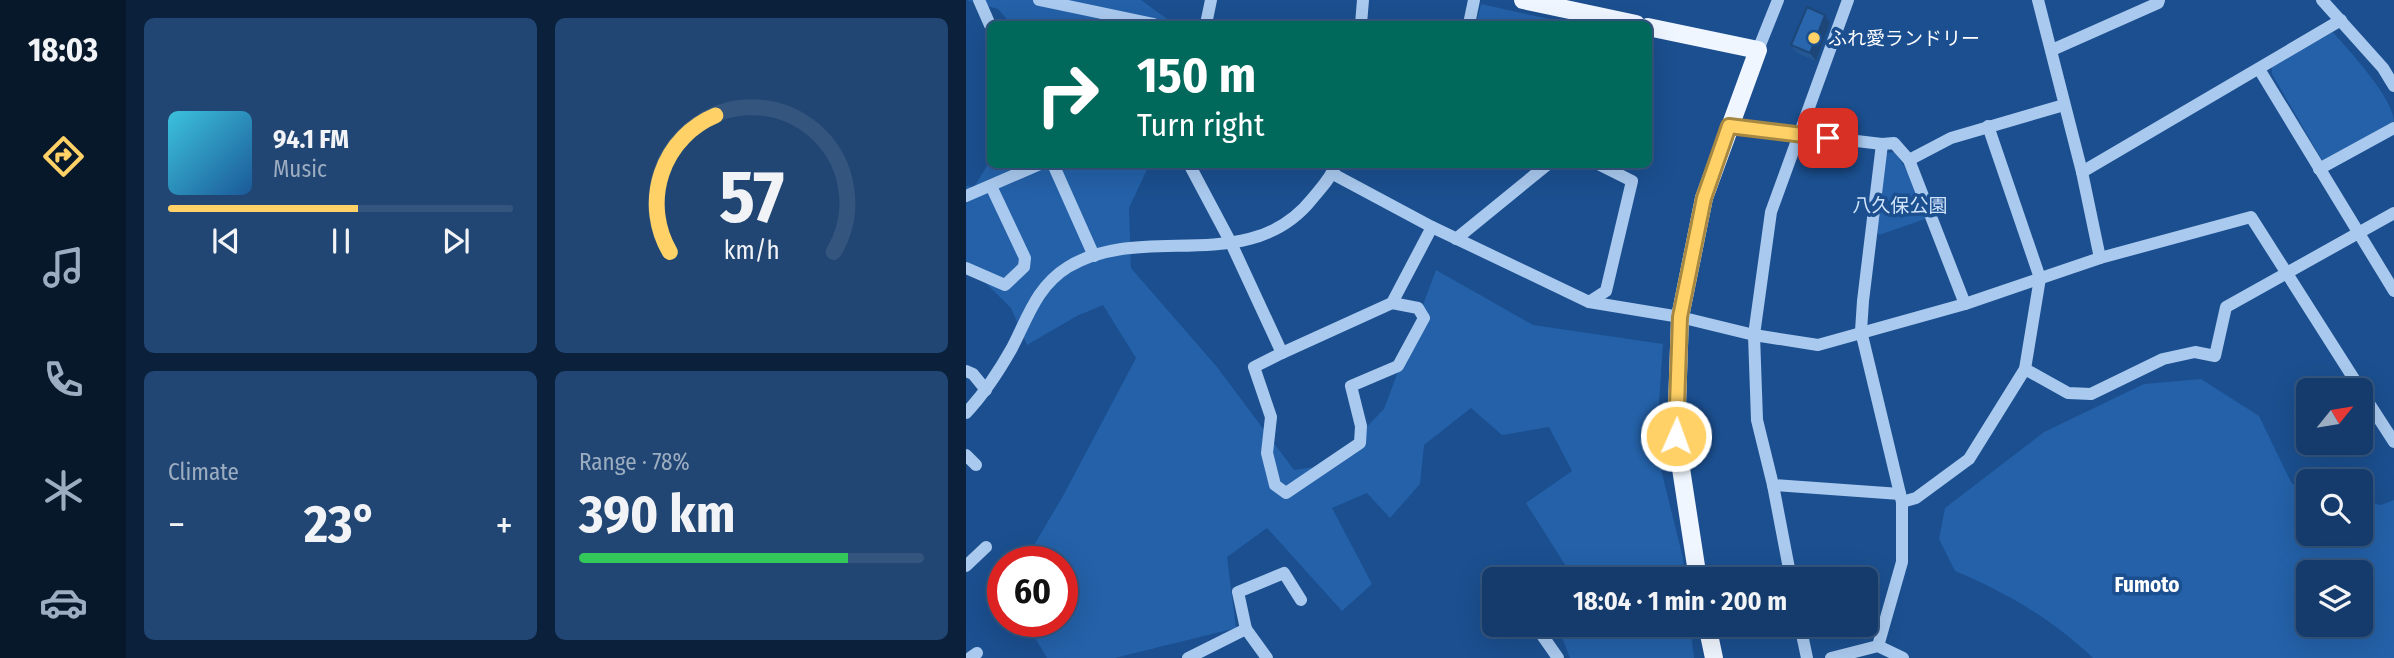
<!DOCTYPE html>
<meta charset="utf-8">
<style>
:root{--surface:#143b6b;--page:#214673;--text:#f1f3f6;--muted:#9dadc1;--line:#33557e;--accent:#ffd166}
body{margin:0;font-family:"Fira Sans Condensed","Noto Sans JP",sans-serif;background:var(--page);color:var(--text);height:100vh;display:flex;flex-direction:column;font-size:26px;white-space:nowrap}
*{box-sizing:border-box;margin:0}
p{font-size:23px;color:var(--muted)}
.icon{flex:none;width:38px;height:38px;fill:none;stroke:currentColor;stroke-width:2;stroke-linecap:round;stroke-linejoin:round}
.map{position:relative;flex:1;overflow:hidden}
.details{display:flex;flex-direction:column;gap:18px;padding:18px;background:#0b203b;width:840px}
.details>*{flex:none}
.guide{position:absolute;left:21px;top:21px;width:665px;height:147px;border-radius:10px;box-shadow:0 7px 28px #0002,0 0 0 2px var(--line);background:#00695c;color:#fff;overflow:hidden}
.needle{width:46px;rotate:60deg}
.tools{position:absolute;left:1330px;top:378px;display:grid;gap:14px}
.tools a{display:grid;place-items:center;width:77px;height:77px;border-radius:10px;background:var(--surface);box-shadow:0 7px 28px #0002,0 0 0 2px var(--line);font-size:35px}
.speed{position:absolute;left:21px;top:546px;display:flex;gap:14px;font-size:35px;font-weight:700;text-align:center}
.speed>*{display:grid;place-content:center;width:91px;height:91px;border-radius:50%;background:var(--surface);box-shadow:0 7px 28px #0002,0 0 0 2px var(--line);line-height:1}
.speed .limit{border:10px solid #d22;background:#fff;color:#111}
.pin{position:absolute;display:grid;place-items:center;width:60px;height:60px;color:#fff;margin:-30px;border-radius:14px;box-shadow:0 4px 10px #0006}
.me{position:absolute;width:77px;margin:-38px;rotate:2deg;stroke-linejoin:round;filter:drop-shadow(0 0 5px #0008)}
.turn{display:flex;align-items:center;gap:24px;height:147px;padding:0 35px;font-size:32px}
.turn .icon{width:91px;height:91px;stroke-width:2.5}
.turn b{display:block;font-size:49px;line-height:60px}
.big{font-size:52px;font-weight:700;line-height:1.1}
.details .tile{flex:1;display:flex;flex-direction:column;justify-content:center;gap:10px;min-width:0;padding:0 24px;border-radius:10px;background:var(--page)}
.details .dial{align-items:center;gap:0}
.dial svg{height:182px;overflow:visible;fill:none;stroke:var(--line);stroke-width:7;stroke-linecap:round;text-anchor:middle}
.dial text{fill:var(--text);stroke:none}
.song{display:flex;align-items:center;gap:21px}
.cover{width:84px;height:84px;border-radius:10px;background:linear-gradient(135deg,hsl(190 70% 55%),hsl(210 70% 35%))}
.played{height:7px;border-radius:4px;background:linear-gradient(90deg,var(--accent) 55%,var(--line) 55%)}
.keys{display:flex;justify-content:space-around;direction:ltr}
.heat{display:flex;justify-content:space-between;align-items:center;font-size:38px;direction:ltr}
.charge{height:10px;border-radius:5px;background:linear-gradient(90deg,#34c759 78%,var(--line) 0)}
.details .tiles{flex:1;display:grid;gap:18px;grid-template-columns:repeat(2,1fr)}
.trip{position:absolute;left:516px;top:567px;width:396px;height:70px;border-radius:10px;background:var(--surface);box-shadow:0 7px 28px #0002,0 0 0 2px var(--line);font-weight:700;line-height:70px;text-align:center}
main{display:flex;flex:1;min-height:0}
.tab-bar{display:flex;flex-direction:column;width:126px;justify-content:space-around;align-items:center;background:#08182b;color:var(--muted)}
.tab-bar .icon{width:49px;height:49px}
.tab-bar .selected{color:var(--accent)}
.tab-bar b{font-size:32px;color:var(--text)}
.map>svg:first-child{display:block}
</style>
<main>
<nav class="tab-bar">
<b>18:03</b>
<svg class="icon selected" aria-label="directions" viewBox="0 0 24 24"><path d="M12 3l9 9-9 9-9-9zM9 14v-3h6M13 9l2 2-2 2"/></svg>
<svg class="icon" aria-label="music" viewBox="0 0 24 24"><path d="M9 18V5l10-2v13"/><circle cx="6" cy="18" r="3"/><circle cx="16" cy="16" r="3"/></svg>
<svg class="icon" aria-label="phone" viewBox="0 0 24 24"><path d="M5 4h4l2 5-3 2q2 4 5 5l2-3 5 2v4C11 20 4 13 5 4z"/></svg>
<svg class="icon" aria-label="climate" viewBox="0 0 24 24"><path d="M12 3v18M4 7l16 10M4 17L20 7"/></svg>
<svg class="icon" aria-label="car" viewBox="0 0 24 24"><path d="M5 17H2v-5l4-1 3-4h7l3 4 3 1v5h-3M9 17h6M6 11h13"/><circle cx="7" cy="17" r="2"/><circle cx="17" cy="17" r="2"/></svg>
</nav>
<section class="details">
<div class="tiles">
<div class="tile">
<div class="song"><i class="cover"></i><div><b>94.1 FM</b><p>Music</p></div></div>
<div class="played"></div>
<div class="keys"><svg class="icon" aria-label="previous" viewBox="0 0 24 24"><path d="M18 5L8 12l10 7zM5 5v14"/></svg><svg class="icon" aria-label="pause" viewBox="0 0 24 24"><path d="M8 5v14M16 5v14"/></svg><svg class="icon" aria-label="next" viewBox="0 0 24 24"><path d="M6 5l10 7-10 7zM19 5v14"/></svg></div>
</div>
<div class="tile dial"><svg viewBox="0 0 100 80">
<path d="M14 69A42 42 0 1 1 86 69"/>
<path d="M14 69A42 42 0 0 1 34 9" stroke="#ffd166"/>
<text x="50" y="56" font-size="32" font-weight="700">57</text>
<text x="50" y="72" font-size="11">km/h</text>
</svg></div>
<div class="tile"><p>Climate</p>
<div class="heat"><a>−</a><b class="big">23°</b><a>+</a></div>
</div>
<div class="tile"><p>Range · 78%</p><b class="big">390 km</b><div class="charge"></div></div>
</div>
</section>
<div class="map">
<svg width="1428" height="658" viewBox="0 0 1428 658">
<rect width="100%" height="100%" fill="#1b4f8f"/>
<!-- green -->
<g fill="#2461a8" fill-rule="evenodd">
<path d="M0,0H175L208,24H45L32,9Z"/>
<path d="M515,4L597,22L604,24H510Z"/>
<path d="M1367,32C1383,51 1428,98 1428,122L1357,162L1306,74V67Z"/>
<path d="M929,152L950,185L960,214L959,219L913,235L909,230L919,153Z"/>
<path d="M24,161V164L183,165L163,208L165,268L251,367L328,470L363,465L418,409L470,270L567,325L697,344L690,449L717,558L719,579H608L560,503L606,471L583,427L536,435L505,408L458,445L454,484L424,518L401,493L366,508L406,584L376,611L301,528L261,557L270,628L149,658H81L59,621H96V562H58L97,496L170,358L137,305L111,316L61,345L45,308L0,264V186L8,187Z"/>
<path d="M1235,379L1293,416L1326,484L1342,488V534H1395V500L1415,505L1428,500V658H1127C1087,620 1040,592 989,571L973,539L979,508L1078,432L1178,384ZM1395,572V625H1342V572Z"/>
<path d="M609,625H724L728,658H604L594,632Z"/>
</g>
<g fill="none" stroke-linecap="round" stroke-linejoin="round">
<!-- minor -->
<g stroke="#a9c9ee" stroke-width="12">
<path d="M13,0L24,25"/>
<path d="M73,0L188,24"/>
<path d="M882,0L805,212L788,335L791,420L807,485L934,494"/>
<path d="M1356,0L1417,68L1428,86"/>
<path d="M240,24L245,0"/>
<path d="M395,24L397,0"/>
<path d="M503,24L508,0"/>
<path d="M792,50L812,0"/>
<path d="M1086,50L1192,3L1193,0"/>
<path d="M1293,69L1428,291"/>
<path d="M763,126L916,144L928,143L943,160L999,304"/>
<path d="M916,144L897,301L895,331L936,502V562L912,646L937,658"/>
<path d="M943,160L985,138L1098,105"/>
<path d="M87,164L128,256"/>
<path d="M223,164L265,243L316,353L426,303L466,227"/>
<path d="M1353,169L1428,128"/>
<path d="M1116,172L1375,20"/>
<path d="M367,174L466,227L623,302L640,291L666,181L632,164"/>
<path d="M0,196L74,164"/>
<path d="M490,239L582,164"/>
<path d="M1134,258L1285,217L1395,390"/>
<path d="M0,268L39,285L58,267L59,258L25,186"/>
<path d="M623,302L714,317L788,335L852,345L999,304L1134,258L1116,172L1072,0"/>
<path d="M316,353L288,367L305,417L301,453L309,485L320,493L394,443L395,426L385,386L432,366L458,318L452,308L426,303"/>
<path d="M1059,369L1102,393L1125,394L1197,359L1229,352L1249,356L1260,307L1428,213"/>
<path d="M0,371L7,374L20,390"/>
<path d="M1395,391L1428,442"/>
<path d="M0,413C18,394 33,371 46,348C62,317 71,286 102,267C177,221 283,278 346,199C355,188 365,178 370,164"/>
<path d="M0,455L10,465"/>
<path d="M807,485L825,579"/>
<path d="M936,502L950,498L1003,459L1059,369L1074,278L1022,126"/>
<path d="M0,566L20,547"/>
<path d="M569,625L592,658"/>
<path d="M834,625L841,658"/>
<path d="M280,629L272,592L318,573L335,600"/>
<path d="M4,658L11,653"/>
<path d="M222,658L280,629L301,658"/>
<path d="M865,658L912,646"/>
</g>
<!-- major -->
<g stroke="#f0f6ff" stroke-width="18">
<path d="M557,0L670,24"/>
<path d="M682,27L792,50L738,198L714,317L710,436L732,579"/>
<path d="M741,625L748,658"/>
</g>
</g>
<!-- wall -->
<path fill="#245895" d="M864,23L850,61L831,53L825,45Z"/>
<!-- shaded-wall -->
<path fill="#1d4779" d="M859,15L864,23L850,61L844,53Z"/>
<!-- building -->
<path fill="#2a66ad" stroke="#1d4779" stroke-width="2" d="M841,7L859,15L844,53L825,45Z"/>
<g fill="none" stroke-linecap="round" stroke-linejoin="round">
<!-- route casing -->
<g stroke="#a68842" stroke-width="18">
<path id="route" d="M710,436L714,317L738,198L763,126L862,138"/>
</g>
<!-- route -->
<use href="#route" stroke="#ffd166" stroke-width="12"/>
</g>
<!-- markers -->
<circle fill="#ffd166" stroke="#1b4f8f" stroke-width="2.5" cx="848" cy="38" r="7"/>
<g text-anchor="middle" stroke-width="7" stroke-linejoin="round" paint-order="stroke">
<!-- poi labels -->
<g font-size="19" fill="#fff" stroke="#1b4f8f" text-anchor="start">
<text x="862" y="45">ふれ愛ランドリー</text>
</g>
<!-- park labels -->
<g font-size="19" fill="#cfe3fa" stroke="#1b4f8f">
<text x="934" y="212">八久保公園</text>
</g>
<!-- neighbourhood labels -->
<g font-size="21" font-weight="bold" fill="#fff" stroke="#1b4f8f">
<text x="1181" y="592">Fumoto</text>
</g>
</g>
</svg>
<div class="tools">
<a><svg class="needle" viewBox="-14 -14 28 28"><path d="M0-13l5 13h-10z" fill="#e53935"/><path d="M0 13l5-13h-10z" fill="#9dadc1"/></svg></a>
<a><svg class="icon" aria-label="search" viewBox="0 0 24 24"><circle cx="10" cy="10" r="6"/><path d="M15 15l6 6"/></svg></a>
<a><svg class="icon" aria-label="layers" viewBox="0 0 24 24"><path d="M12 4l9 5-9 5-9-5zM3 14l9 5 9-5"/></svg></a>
</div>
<div class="speed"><div class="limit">60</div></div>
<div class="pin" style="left:862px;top:138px;background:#d93025"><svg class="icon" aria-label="arrive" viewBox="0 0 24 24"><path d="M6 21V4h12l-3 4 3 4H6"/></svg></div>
<svg class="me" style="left:710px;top:436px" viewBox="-20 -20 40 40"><circle r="17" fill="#ffd166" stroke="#fff" stroke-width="3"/><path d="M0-11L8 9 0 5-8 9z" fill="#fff"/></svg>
<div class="trip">18:04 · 1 min · 200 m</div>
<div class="guide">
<div class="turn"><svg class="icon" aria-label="right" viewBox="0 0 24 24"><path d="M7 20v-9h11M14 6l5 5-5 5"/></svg><div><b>150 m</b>Turn right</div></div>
</div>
</div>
</main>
